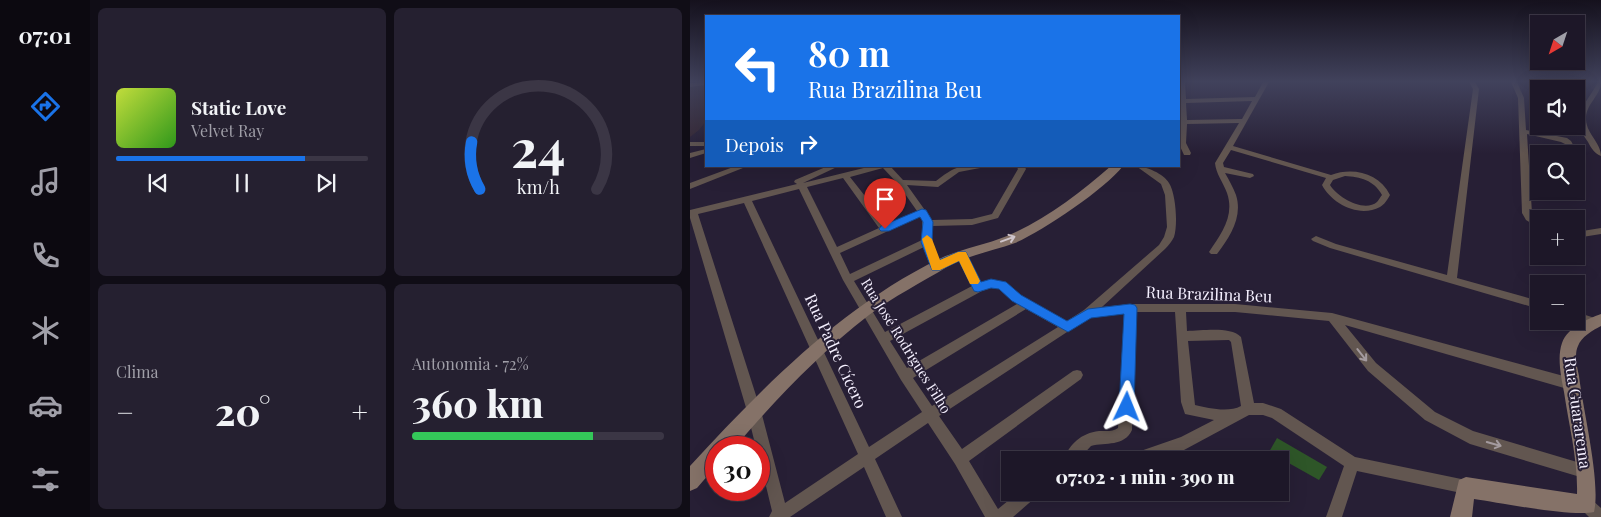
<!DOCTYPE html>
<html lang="pt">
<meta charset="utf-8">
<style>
:root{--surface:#1d1728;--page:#252030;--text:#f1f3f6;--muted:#a09fa8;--line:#3b3645;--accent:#1a73e8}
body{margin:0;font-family:"Playfair Display",serif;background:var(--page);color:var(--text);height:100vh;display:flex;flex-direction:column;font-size:19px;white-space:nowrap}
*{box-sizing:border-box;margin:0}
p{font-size:16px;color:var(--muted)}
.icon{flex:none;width:28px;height:28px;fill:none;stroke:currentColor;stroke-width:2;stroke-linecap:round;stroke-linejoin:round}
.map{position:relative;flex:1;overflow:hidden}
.side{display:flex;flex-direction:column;gap:8px;padding:8px;background:#100d16;width:600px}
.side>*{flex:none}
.banner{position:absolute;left:15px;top:15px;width:475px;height:152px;border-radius:0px;box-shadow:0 5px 20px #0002,0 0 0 1px var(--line);background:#1a73e8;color:#fff;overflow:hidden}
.needle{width:32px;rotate:219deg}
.fabs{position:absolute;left:840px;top:15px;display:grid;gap:10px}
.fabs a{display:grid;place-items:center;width:55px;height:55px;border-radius:0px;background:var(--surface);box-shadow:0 5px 20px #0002,0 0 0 1px var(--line);font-size:25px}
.speed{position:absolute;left:15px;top:436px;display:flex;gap:10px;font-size:25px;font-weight:700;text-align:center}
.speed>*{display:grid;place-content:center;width:65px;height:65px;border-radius:50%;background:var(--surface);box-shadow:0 5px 20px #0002,0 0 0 1px var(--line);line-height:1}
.speed .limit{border:8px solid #d22;background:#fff;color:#111}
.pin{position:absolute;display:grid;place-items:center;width:42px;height:42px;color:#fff;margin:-51px -21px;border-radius:50% 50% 50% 0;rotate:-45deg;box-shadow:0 0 5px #0007}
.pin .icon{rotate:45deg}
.me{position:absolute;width:55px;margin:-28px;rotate:2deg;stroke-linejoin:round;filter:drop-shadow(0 0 4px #0008)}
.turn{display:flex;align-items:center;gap:18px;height:105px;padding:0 20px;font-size:22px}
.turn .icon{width:65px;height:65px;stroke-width:2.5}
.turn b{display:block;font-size:35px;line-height:42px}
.then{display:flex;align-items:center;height:48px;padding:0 20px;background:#0003;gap:10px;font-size:19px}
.big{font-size:38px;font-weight:800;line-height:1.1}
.side .tile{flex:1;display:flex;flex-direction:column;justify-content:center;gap:8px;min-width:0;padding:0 18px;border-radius:8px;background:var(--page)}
.side .dial{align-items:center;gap:0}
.dial svg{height:130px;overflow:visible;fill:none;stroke:var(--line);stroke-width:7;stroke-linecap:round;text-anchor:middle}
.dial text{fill:var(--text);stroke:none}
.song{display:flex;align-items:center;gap:15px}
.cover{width:60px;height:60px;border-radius:8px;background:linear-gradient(135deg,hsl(70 70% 55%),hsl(110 70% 35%))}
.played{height:5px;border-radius:2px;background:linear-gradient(90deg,var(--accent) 75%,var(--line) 75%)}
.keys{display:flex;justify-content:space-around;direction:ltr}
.heat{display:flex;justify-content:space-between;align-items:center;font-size:28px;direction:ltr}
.charge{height:8px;border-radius:4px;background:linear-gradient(90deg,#34c759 72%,var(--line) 0)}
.side .tiles{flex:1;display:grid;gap:8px;grid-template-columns:repeat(2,1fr)}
.trip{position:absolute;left:311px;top:451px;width:288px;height:50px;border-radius:0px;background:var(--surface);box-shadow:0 5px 20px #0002,0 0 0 1px var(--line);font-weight:800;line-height:50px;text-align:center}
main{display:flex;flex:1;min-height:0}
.dock{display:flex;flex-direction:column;width:90px;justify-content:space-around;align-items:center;background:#0c0910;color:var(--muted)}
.dock .icon{width:35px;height:35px}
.dock .on{color:var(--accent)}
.dock b{font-size:22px;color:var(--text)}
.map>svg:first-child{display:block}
</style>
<main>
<nav class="dock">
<b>07:01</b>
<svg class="icon on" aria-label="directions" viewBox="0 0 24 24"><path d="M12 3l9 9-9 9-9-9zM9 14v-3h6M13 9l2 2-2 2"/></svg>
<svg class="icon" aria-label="music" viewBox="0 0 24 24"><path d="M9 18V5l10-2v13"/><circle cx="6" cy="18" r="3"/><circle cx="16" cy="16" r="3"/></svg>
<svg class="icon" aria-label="phone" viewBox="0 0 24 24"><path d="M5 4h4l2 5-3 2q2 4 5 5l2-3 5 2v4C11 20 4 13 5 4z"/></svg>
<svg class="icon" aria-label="climate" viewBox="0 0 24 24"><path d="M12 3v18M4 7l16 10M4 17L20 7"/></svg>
<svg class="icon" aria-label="car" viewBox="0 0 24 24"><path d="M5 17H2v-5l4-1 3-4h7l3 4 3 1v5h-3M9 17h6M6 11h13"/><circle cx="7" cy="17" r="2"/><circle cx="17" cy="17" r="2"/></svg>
<svg class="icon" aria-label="filters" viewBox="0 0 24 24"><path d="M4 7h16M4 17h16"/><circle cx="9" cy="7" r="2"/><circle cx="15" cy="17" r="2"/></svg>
</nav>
<section class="side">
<div class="tiles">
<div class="tile">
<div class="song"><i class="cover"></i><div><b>Static Love</b><p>Velvet Ray</p></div></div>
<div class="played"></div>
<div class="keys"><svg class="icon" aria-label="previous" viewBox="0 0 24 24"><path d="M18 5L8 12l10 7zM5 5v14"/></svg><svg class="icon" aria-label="pause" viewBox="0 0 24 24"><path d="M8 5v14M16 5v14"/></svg><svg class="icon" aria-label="next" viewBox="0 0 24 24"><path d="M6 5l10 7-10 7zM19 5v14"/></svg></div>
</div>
<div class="tile dial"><svg viewBox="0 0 100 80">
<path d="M14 69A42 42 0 1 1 86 69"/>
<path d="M14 69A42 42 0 0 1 9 40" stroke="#1a73e8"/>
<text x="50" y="56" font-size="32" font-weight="700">24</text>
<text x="50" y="72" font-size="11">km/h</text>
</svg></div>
<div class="tile"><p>Clima</p>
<div class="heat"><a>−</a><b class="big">20°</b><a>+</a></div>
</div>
<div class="tile"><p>Autonomia · 72%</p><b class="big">360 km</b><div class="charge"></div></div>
</div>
</section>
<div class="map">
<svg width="911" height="517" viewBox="0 0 911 517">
<rect width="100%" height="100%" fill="#271f35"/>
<!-- education -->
<path fill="#352631" d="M16,85V121L9,130L0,137V87Z"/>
<!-- green -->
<path fill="#2e5628" d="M587,438L637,467L629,480L579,452Z"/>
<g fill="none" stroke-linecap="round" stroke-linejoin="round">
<!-- street -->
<g fill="#625650" fill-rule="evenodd">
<path d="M16,82V85L0,87V83Z"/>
<path d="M489,82H495L496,99L565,97L573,82H579L543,146L641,175C663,167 689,173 700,195C698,199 694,205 690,207C669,218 642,204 632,185L636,178L541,150L533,163L534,167L563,174L564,176L560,178L535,173C539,180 543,187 546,195C553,217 540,237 527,254H521L519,252C531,234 545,216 537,193C533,182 526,174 525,163L549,123L497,124L496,143L501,153L500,155H494L489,144L490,122ZM562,101L552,119L497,120L496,103ZM655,176C670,177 684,180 692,195C690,197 689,200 687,202C674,213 647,197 640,185L643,180Z"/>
<path d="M779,82H785L789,89L767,278L849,301V309L640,248L623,241L621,239L626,236L646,244L757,275L783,89Z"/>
<path d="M821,82H827L834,98L836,130L877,138L881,141L888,154L886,156V154H880L875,144L871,142L837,134L842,213L843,216L849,220V228L836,220L832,213L828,98Z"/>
<path d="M908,82H911C911,95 897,103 896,117C895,133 911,142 911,156C905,154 901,148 898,142C878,114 896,106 908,82Z"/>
<rect x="0" y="142" width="16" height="4"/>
<path d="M16,149V153L0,158V153Z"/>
<path d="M886,158L890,160L895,171L894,173H891L887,171Z"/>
<path d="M46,166H58L0,189V183Z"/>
<path d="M138,166H149L113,183L182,166H200L213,180L246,181C267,165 268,166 294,166L290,168L269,172L248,187L217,185L242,220L282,219L302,214L328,169L326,166H334L336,169L308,218L282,225L242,226V242L251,267L250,270H242L234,247L164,281L195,332L282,286L267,255L272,252L277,255L291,283L301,280L316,282L330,295L377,321L394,310L469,245L474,237L477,227L475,195L471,184L446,166C456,166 474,174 479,183C486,194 488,225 484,237C482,241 479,245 475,249L412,307L440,304H545L642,313L881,378L885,380L887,384L885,388L881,390L655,325L686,363L745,412L783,431L897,465L902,467L904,472L902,477L897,479L780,444L735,420L678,371L639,321L545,312H496L497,331C512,331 540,326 551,337L564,403H573L591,409L665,457L776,480L781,482L783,487L781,492L776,494L667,471L652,517H636L654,466L582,418L573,415H559L494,450L464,460H437L439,455L491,437L524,420L495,414L491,402L485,312H445L442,430C434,447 416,442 401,446L388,460H373C380,444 391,433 409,431C416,431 423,432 428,428L434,313L400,317L249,416L272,449L383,371L387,370L391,371L393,375L391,379L279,461L308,509L329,492H348L346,497L323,517H295L265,464L238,423L185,459L212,517H196L174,467L100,517H79L82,511L69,457V448H66L57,411L0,218V210L107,184L104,182L105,180ZM193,168L208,184L227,211L197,224L160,177ZM153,178L189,228L147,247L117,187ZM109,189L153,280L211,380L232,412L179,447L62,201ZM54,203L168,454L95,503L71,411L8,214ZM231,216L232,218V240L160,274L150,253ZM301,288L309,289L327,304L217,368L200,341L292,291ZM336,309L368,327L242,406L223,378ZM539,340L541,342L551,406C538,413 518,408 505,405L498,341Z"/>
<path d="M911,228V234L886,238V232Z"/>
<path d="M886,312L908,319L910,322L908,325L904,326L886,320Z"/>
<path d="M897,497L902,500L911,508V517H899L892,510L889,505L892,500Z"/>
</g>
<!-- secondary -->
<g fill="#857268" fill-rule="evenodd">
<path d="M421,166H433C415,189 353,231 325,243C303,251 278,255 257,267C232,282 203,297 179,315C130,353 85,400 44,448H26V466L7,488L0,491V466C73,387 151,307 249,259C270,249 295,245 317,236C355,220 390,193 421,166Z"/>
<path d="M911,314V326C903,330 891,337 888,346C884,354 887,367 889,376C893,410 911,482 904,512C882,517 811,503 784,499L782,517H760L769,480L776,477L887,494C888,460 879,426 874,392C871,377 867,357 872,343C878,327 897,319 911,314Z"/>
</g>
</g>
<!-- one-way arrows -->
<defs><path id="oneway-shaft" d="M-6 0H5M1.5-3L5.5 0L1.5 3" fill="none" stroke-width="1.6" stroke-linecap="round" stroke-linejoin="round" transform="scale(1.25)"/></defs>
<use stroke="#cec4ca" href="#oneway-shaft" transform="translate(318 239) rotate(-20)"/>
<g stroke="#a49b9f">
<use href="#oneway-shaft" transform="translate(672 355) rotate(52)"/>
<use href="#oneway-shaft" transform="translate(804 444) rotate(16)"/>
</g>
<!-- sky -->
<linearGradient id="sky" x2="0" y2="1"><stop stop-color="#15111d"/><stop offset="0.53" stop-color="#41425c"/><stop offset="1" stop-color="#41425c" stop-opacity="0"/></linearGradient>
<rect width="911" height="154" fill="url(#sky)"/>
<!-- route -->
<path fill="#1a73e8" stroke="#114b97" d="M232,209L236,210L243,222L242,242L249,260L268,252H276L291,282L301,279L316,282L331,295L377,321L398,309L440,304L445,305L447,308L444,407L442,412L437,414L431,412L429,407L434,314L401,318L378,332L322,301L309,289L301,288L288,292L284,291L269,261L250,270H242L231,242L233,222L230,217L199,231H191L189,229L191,226Z"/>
<!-- slow -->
<path fill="#f59e0b" d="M237,235L242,239L250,260L268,252H276L290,281L288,284H280L269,261L250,270H242L232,239Z"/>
<g text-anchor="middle" stroke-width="4" stroke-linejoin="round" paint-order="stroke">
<!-- street labels -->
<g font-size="14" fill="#f5f0ff" stroke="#271f35">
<text transform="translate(216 346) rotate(58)" y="5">Rua José Rodrigues Filho</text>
</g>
<!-- near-street labels -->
<g font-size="16" fill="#f5f0ff" stroke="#271f35">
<text transform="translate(519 294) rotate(2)" y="6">Rua Brazilina Beu</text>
<text transform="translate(146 351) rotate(65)" y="6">Rua Padre Cícero</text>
<text transform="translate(888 413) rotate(82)" y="6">Rua Guararema</text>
</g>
</g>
</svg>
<div class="fabs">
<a><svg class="needle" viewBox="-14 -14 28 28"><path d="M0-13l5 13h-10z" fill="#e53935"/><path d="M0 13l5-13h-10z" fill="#a09fa8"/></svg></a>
<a><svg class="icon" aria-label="sound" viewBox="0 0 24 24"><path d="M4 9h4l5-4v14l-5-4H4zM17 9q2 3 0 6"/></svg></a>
<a><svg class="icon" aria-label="search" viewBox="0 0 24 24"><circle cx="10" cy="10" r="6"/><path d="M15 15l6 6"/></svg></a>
<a>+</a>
<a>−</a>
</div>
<div class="speed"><div class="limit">30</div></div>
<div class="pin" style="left:195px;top:229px;background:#d93025"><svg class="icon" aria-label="arrive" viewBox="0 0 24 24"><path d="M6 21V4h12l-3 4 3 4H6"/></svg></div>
<svg class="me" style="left:437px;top:407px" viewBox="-20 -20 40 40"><path d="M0-17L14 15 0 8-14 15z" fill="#1a73e8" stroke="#fff" stroke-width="4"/></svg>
<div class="trip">07:02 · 1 min · 390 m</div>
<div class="banner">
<div class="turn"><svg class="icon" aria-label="left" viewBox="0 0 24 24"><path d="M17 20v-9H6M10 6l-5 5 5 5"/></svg><div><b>80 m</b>Rua Brazilina Beu</div></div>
<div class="then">Depois<svg class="icon" aria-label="right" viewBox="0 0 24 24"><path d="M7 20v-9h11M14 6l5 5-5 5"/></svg></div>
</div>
</div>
</main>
